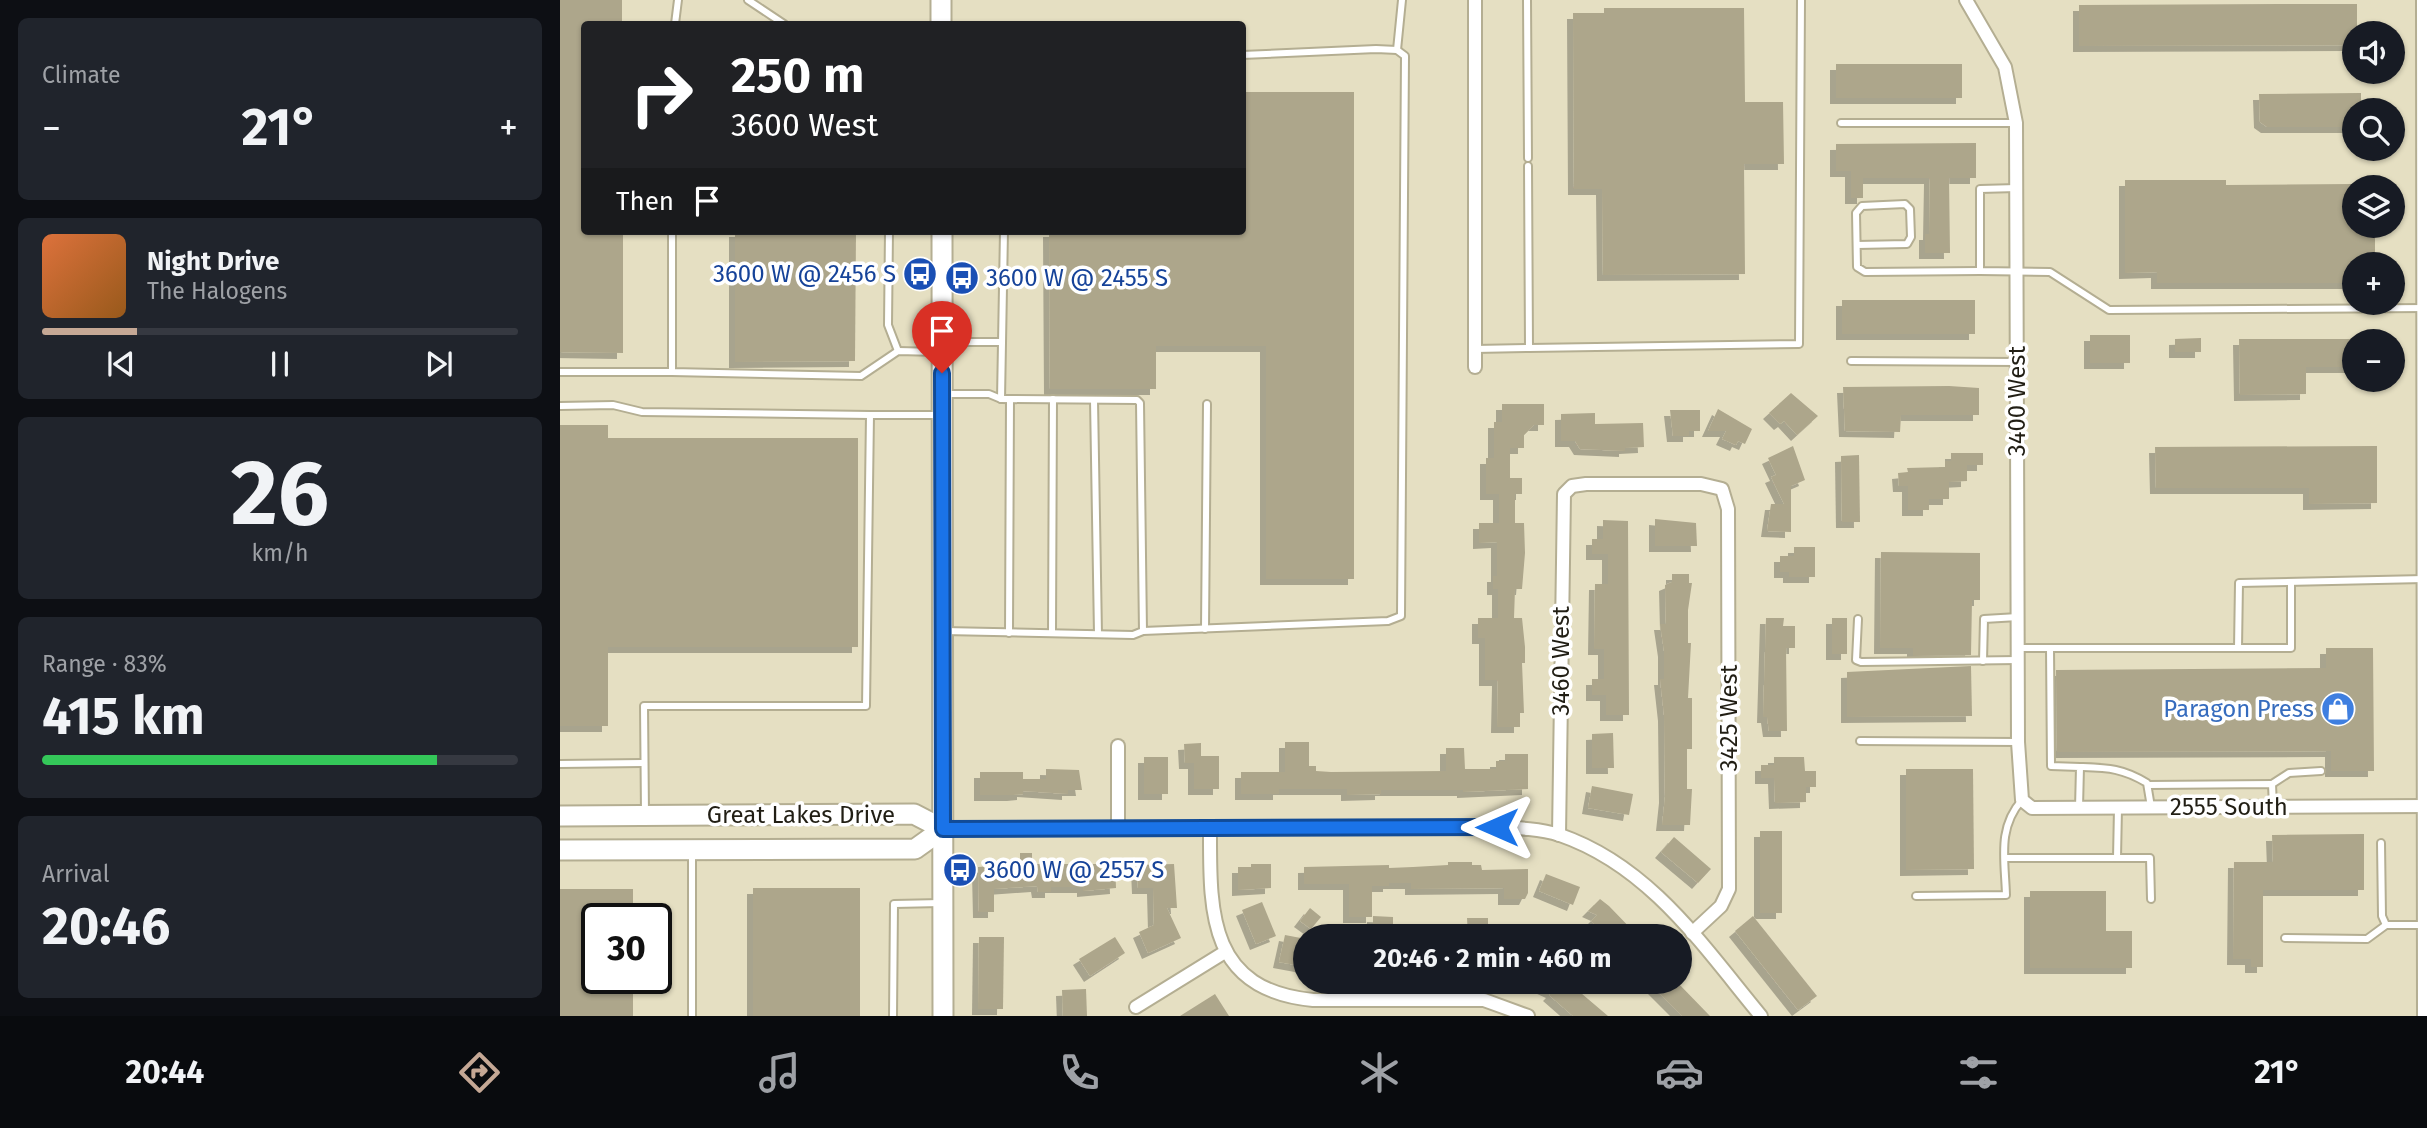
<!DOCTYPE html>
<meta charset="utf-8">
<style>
:root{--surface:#171b24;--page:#20242c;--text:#f1f3f6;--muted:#9ea1a6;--line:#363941;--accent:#c5a895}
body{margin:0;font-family:"Fira Sans",sans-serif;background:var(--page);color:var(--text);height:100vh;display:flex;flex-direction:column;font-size:26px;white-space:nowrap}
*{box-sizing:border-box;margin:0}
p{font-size:23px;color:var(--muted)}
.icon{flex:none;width:38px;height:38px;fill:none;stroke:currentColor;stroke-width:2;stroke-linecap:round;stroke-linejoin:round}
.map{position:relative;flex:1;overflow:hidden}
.side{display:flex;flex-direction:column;gap:18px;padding:18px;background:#0d0f14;width:560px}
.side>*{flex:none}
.top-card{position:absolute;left:21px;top:21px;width:665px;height:214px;border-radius:7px;box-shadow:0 2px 5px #0004;background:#202124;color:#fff;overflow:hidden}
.buttons{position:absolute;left:1782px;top:21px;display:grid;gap:14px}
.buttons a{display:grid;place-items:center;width:63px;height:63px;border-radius:50%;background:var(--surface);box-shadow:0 2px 5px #0004;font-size:35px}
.speed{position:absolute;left:21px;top:903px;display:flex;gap:14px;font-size:35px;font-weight:700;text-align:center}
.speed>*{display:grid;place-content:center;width:91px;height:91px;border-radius:50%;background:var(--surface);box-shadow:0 2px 5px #0004;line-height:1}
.speed .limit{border:4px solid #111;border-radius:10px;background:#fff;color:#111}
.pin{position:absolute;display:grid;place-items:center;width:60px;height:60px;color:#fff;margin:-72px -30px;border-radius:50% 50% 50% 0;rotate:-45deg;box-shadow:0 0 7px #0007}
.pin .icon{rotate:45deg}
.me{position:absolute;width:77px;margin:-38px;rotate:270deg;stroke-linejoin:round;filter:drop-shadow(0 0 5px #0008)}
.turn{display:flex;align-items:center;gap:24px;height:147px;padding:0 35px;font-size:32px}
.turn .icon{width:91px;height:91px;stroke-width:2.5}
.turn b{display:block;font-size:49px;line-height:60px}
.then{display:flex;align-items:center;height:66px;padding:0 35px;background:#0003;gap:14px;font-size:26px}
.big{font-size:52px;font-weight:700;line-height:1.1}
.side .card{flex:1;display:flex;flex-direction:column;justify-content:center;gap:10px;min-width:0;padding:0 24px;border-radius:10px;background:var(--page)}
.side .dial{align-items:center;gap:0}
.dial b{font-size:91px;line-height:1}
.song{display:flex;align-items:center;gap:21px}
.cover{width:84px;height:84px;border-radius:10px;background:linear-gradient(135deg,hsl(20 70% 55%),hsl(30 70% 35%))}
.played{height:7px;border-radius:4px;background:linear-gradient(90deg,var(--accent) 20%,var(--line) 20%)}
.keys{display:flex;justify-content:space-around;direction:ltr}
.heat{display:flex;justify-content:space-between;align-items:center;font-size:38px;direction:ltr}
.charge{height:10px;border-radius:5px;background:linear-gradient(90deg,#34c759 83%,var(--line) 0)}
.trip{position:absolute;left:733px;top:924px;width:399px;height:70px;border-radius:35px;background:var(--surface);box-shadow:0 2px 5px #0004;font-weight:700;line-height:70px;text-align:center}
.menu{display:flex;height:112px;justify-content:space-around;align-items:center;background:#090b0e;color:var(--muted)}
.menu .icon{width:49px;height:49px}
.menu .selected{color:var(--accent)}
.menu b{font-size:32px;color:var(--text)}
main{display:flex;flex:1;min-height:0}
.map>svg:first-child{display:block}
</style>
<main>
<section class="side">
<div class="card"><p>Climate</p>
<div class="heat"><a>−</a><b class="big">21°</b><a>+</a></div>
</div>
<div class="card">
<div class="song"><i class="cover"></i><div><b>Night Drive</b><p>The Halogens</p></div></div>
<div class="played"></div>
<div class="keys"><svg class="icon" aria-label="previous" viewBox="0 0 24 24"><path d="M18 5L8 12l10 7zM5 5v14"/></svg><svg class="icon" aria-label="pause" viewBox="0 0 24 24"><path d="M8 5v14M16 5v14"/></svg><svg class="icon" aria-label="next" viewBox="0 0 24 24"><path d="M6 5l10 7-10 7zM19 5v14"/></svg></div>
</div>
<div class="card dial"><b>26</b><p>km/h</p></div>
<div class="card"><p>Range · 83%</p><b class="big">415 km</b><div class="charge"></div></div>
<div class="card"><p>Arrival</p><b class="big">20:46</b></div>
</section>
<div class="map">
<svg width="1867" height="1016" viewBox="0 0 1867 1016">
<defs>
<filter id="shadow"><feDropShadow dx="-6" dy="6" stdDeviation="0" flood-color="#0004"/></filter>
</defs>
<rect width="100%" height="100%" fill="#e5dfc2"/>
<!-- building -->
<g fill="#ada68b" filter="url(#shadow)">
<path d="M0,0H62V24H24V231H63V353L0,352Z"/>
<path d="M1720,4H1797V33H1794V45L1519,46V5Z"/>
<path d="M1044,8H1184L1185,102H1223L1224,164H1184L1185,274L1043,275L1042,189H1014L1013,13H1044Z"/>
<rect x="1276" y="64" width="126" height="34"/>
<path d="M682,92H794V579H706V346H596V389H490L489,231H682Z"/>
<path d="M1801,93V110H1794V127H1707L1700,122L1699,94Z"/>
<path d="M1416,143V178H1389L1390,253H1365V234H1369L1370,178H1303V198H1291V171H1276V144Z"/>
<path d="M1565,180H1666V185L1794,184V226H1815V264H1794V283H1597V272L1565,273Z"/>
<path d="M175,231H296L295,361L175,362Z"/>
<rect x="1282" y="300" width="133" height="34"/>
<rect x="1530" y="335" width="40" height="28"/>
<path d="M1641,338V352H1615V339Z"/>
<path d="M1679,339H1794V367H1746V394L1680,395Z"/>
<path d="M1389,386L1419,388V415H1341L1340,432L1285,431L1283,387Z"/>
<path d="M1231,393L1258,416L1237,435L1224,421L1220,424L1209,413Z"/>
<path d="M942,404H984V425H974L964,435V448H950V478H962V494H955V523H964L965,553L962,589H955L954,618H962L965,647V663H962L964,713H960V727H937L938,680H925V638H918V618H938V589H933V576H937V542L919,543V523H939V494H926V458H934V422H942Z"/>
<path d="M1158,409L1192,429L1185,444L1178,441L1176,445L1162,439L1166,431H1148Z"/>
<path d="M1110,410H1140V431H1129V436H1113Z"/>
<path d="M1035,413V424L1083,423L1084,447L1065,448V451L1020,449L1015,441H1001V414Z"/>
<path d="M0,425H48V438H298V647H48V726H0Z"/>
<path d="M1233,446L1245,480L1231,486V532L1207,531L1211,504H1224L1211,477L1216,475L1208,458Z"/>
<path d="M1817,446V503L1749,504V488H1596L1595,447Z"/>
<path d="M1391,453H1423V465H1407V481L1389,482V499H1369V510H1348V486H1339L1338,473L1348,472L1347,468L1385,467V461H1391Z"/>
<path d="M1299,455L1300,522H1282L1281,456Z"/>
<path d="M1095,519L1136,523L1137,546H1095Z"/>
<path d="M1043,520L1068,521L1069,715H1046V695H1032V679H1044V649H1034L1035,584H1048V554H1032V539H1043Z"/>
<path d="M1234,547H1255V577H1229V572H1220V556H1234Z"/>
<path d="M1321,552L1420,553V600H1412L1411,655L1353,656V648H1320Z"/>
<path d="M1112,574H1129V583H1132L1128,610V643H1131L1128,698H1132V749H1127V789H1132L1130,825H1102L1105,797L1104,715L1100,679H1104V651L1100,624H1106L1105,585L1112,582Z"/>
<path d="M1206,618H1224L1223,626H1235V648H1226L1227,731H1209L1207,717H1203Z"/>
<rect x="1272" y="618" width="15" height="36"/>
<path d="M1766,648H1813L1814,771H1771V751L1497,752L1496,670L1766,668Z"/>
<path d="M1411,666L1412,716L1287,717V672Z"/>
<path d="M1053,733L1054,768H1032V734Z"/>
<path d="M725,742H749V766H756V771L771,772L886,771V748H904L905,769H936V761H945V754H968V789L903,792V790H821V794L787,795V789H719V794H681V772H725Z"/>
<path d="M641,743V756H659V789H634V763H625L624,744Z"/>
<rect x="584" y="757" width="24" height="37"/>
<path d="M1214,757H1244L1245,771H1256V787H1246V802L1215,803L1214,778H1201V765H1214Z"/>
<path d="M486,769L519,770L522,790H508V794L463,791V794L453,795H420V772H463V779H486Z"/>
<path d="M1346,769H1413L1414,869L1346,870Z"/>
<path d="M1032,786L1073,794L1069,815L1028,808Z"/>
<rect x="1200" y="831" width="22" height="82"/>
<path d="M1804,834V890H1703V967H1691V959H1673L1674,862H1713L1712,835Z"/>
<path d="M1114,837L1151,869L1138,883L1101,852Z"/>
<path d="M460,853H472V864H555L556,888L523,891V887H491V892H478L477,886L434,889V912H419L418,867L460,864Z"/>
<path d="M888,862H912V865H921L922,870L968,869V893L965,899H944V888L851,889V883H829V886H812V917H789V884H744V867L829,865V868L853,867L888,865Z"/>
<path d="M614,864L617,908H607L621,938L588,953L579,932L594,925L593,888H578L577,865Z"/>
<path d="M691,864H711V888L678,890V867H691Z"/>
<path d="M986,874L1020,887L1013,905L979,891Z"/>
<rect x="193" y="888" width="107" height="128"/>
<path d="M0,889H73V919H37V978H73V1016H0Z"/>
<path d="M1470,891H1546V931H1572V968H1470Z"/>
<path d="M1040,899L1049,906L1078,936H1046L1031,921L1037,915L1028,911Z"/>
<path d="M702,902L716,936L696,944L682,910Z"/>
<path d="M750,908L761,917L751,929L740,921Z"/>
<path d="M813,916L833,917V932L813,931Z"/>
<path d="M1193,916L1257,996L1238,1010L1175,931Z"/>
<path d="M907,918H928V932H923V936H908Z"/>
<path d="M725,935L746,939V967L719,962Z"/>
<path d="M419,937H444L443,1009H418Z"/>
<path d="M555,937L565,953L530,976L519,959Z"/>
<path d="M970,982H1008L1048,1016H1013L989,995L992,992Z"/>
<path d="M1088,982H1117L1150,1016H1122Z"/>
<path d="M526,989L527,1016H503L502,990Z"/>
<path d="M655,994L669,1016H620Z"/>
</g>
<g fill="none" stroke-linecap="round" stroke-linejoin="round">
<!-- lane casing -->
<g stroke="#b4ae92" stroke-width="10">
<g id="lane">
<path d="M188,0L224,24"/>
<path d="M967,0L968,158"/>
<path d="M115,24L118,0"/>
<path d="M837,50L842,0"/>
<path d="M1281,123H1456"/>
<path d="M968,166L969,348L1239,344L1241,0"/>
<path d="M1457,188L1420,189V271L1490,272L1549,310L1866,308"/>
<path d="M112,231V372L301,376L338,351L378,352"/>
<path d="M329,231L328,325L338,351"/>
<path d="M1297,245L1347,244L1351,237L1350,209L1345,204L1302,206L1296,213L1297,267L1305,272L1420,271"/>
<path d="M384,342H442"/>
<path d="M915,349L969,348"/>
<path d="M1291,361L1457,362"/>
<path d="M0,372H112"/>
<path d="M384,394H429L441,399L577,400L580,403L583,631L573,635L384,631"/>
<path d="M441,399L444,231"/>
<path d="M534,400L538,634"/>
<path d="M0,406L53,405L82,412L310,415L306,706H84L85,814"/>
<path d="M310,415H378"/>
<path d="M1298,619L1296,660L1301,662L1458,660"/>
<path d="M645,629L647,404"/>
<path d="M583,631L828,621L841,616L845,56L837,50L816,49L682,55"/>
<path d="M449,633L450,399"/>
<path d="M492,633L493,399"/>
<path d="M1458,648H1678L1679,583L1864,579"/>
<path d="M1490,648L1491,766L1520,767L1519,808"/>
<path d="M1678,648H1731V582"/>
<path d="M1423,661L1424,619L1458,617"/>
<path d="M1300,741L1458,742"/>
<path d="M0,764L83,763"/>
<path d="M1520,767C1548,768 1562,768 1587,783L1591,807"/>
<path d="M1712,784L1729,773L1761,771"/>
<path d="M1588,785L1712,784L1713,807"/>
<path d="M1821,843L1822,916L1826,925H1864"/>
<path d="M1445,858H1557L1558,808"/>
<path d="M1557,858H1590L1591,899"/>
<path d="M1356,896L1446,895C1445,860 1437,828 1462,800"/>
<path d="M1725,938L1807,939L1826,925"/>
<path d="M132,1016V852"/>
<path d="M333,1016L334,904L381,903"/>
</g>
</g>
<!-- street casing -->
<g stroke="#b4ae92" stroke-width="16">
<g id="street">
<path d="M915,0V367"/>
<path d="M1406,0L1445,67L1456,123L1458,742L1462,800L1472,808L1867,806"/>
<path d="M1863,0L1864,1016"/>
<path d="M558,828V746"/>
<path d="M650,828C650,911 647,990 753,1000H924L968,1016"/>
<path d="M383,829L937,827C958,828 980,829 1000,835C1090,866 1143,946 1201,1016"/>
<path d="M999,835L1004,494L1012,486L1026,484H1141L1162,489L1168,509L1169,889L1161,906L1132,933"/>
<path d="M576,1007L665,952"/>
</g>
</g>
<!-- secondary casing -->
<g stroke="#b4ae92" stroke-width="23">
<g id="secondary">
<path d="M381,0V24"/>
<path d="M382,231L383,1016"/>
<path d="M0,816L354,814L383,829"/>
<path d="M0,850L355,849L383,829"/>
</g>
</g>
<!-- lane -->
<use href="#lane" stroke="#fff" stroke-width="6"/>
<!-- street -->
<use href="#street" stroke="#fff" stroke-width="12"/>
<!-- secondary -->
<use href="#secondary" stroke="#fff" stroke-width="19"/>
</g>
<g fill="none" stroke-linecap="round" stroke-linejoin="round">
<!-- route casing -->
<g stroke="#114b97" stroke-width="18">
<path id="route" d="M382,373L383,829L937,827"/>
</g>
<!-- route -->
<use href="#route" stroke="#1a73e8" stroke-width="12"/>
</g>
<!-- icons -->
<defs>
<g id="bus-disc" transform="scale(1.75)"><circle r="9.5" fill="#1a4fb4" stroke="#fff"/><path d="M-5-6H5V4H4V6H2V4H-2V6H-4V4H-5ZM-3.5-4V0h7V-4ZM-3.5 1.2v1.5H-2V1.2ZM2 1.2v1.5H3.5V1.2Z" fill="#fff"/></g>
<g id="shop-disc" transform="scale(1.75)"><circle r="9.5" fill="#3f7fe0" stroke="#fff"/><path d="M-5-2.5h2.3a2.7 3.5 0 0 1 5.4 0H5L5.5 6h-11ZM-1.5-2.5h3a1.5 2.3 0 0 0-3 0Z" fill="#fff"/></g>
</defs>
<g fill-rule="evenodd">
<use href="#bus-disc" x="360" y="274"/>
<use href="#bus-disc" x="402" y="278"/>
<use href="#shop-disc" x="1778" y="709"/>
<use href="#bus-disc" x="400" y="870"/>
</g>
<g text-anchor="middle" stroke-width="7" stroke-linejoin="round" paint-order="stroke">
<!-- transit labels -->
<g font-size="24" fill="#164399" stroke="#fff" text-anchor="start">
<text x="336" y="282" text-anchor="end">3600 W @ 2456 S</text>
<text x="426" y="286">3600 W @ 2455 S</text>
<text x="424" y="878">3600 W @ 2557 S</text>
</g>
<!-- street labels -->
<g font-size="24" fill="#211e14" stroke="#fff">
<text transform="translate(1457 401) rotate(-90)" y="8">3400 West</text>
<text transform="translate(1001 661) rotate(-90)" y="8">3460 West</text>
<text transform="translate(1169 718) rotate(-90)" y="8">3425 West</text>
<text x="1669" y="815">2555 South</text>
<text x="241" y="823">Great Lakes Drive</text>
</g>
<!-- shop labels -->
<g font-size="24" fill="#366cbe" stroke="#fff" text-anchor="end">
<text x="1754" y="717">Paragon Press</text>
</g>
</g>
</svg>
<div class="buttons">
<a><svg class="icon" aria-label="sound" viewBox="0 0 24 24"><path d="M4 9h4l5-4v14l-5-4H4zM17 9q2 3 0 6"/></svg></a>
<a><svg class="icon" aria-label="search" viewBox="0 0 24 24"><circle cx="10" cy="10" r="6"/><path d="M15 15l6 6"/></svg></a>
<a><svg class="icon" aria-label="layers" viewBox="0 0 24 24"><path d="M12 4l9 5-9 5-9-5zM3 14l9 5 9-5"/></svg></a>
<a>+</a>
<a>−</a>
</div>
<div class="speed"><div class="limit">30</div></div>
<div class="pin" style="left:382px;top:373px;background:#d93025"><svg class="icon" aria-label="arrive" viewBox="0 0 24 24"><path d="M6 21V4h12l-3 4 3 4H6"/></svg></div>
<svg class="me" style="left:937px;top:827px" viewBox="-20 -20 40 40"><path d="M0-17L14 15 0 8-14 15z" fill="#1a73e8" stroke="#fff" stroke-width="4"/></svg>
<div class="trip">20:46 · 2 min · 460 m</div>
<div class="top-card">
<div class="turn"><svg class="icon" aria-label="right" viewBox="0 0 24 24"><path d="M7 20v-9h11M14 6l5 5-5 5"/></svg><div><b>250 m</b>3600 West</div></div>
<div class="then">Then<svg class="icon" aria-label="arrive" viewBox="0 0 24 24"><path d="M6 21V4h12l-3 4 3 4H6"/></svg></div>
</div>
</div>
</main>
<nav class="menu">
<b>20:44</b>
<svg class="icon selected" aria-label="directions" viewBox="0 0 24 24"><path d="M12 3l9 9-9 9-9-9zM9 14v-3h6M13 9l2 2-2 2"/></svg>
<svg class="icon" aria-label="music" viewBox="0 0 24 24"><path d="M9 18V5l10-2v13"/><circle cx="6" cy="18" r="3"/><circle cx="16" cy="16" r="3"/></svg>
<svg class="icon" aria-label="phone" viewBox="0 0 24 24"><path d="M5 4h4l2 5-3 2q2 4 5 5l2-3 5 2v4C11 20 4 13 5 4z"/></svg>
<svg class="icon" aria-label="climate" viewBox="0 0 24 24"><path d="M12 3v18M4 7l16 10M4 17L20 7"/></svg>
<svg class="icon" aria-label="car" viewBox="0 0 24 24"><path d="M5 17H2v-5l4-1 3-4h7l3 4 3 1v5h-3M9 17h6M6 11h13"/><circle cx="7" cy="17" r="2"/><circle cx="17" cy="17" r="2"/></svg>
<svg class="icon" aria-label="filters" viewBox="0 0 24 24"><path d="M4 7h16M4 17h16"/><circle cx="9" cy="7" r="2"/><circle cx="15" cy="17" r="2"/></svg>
<b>21°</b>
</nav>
